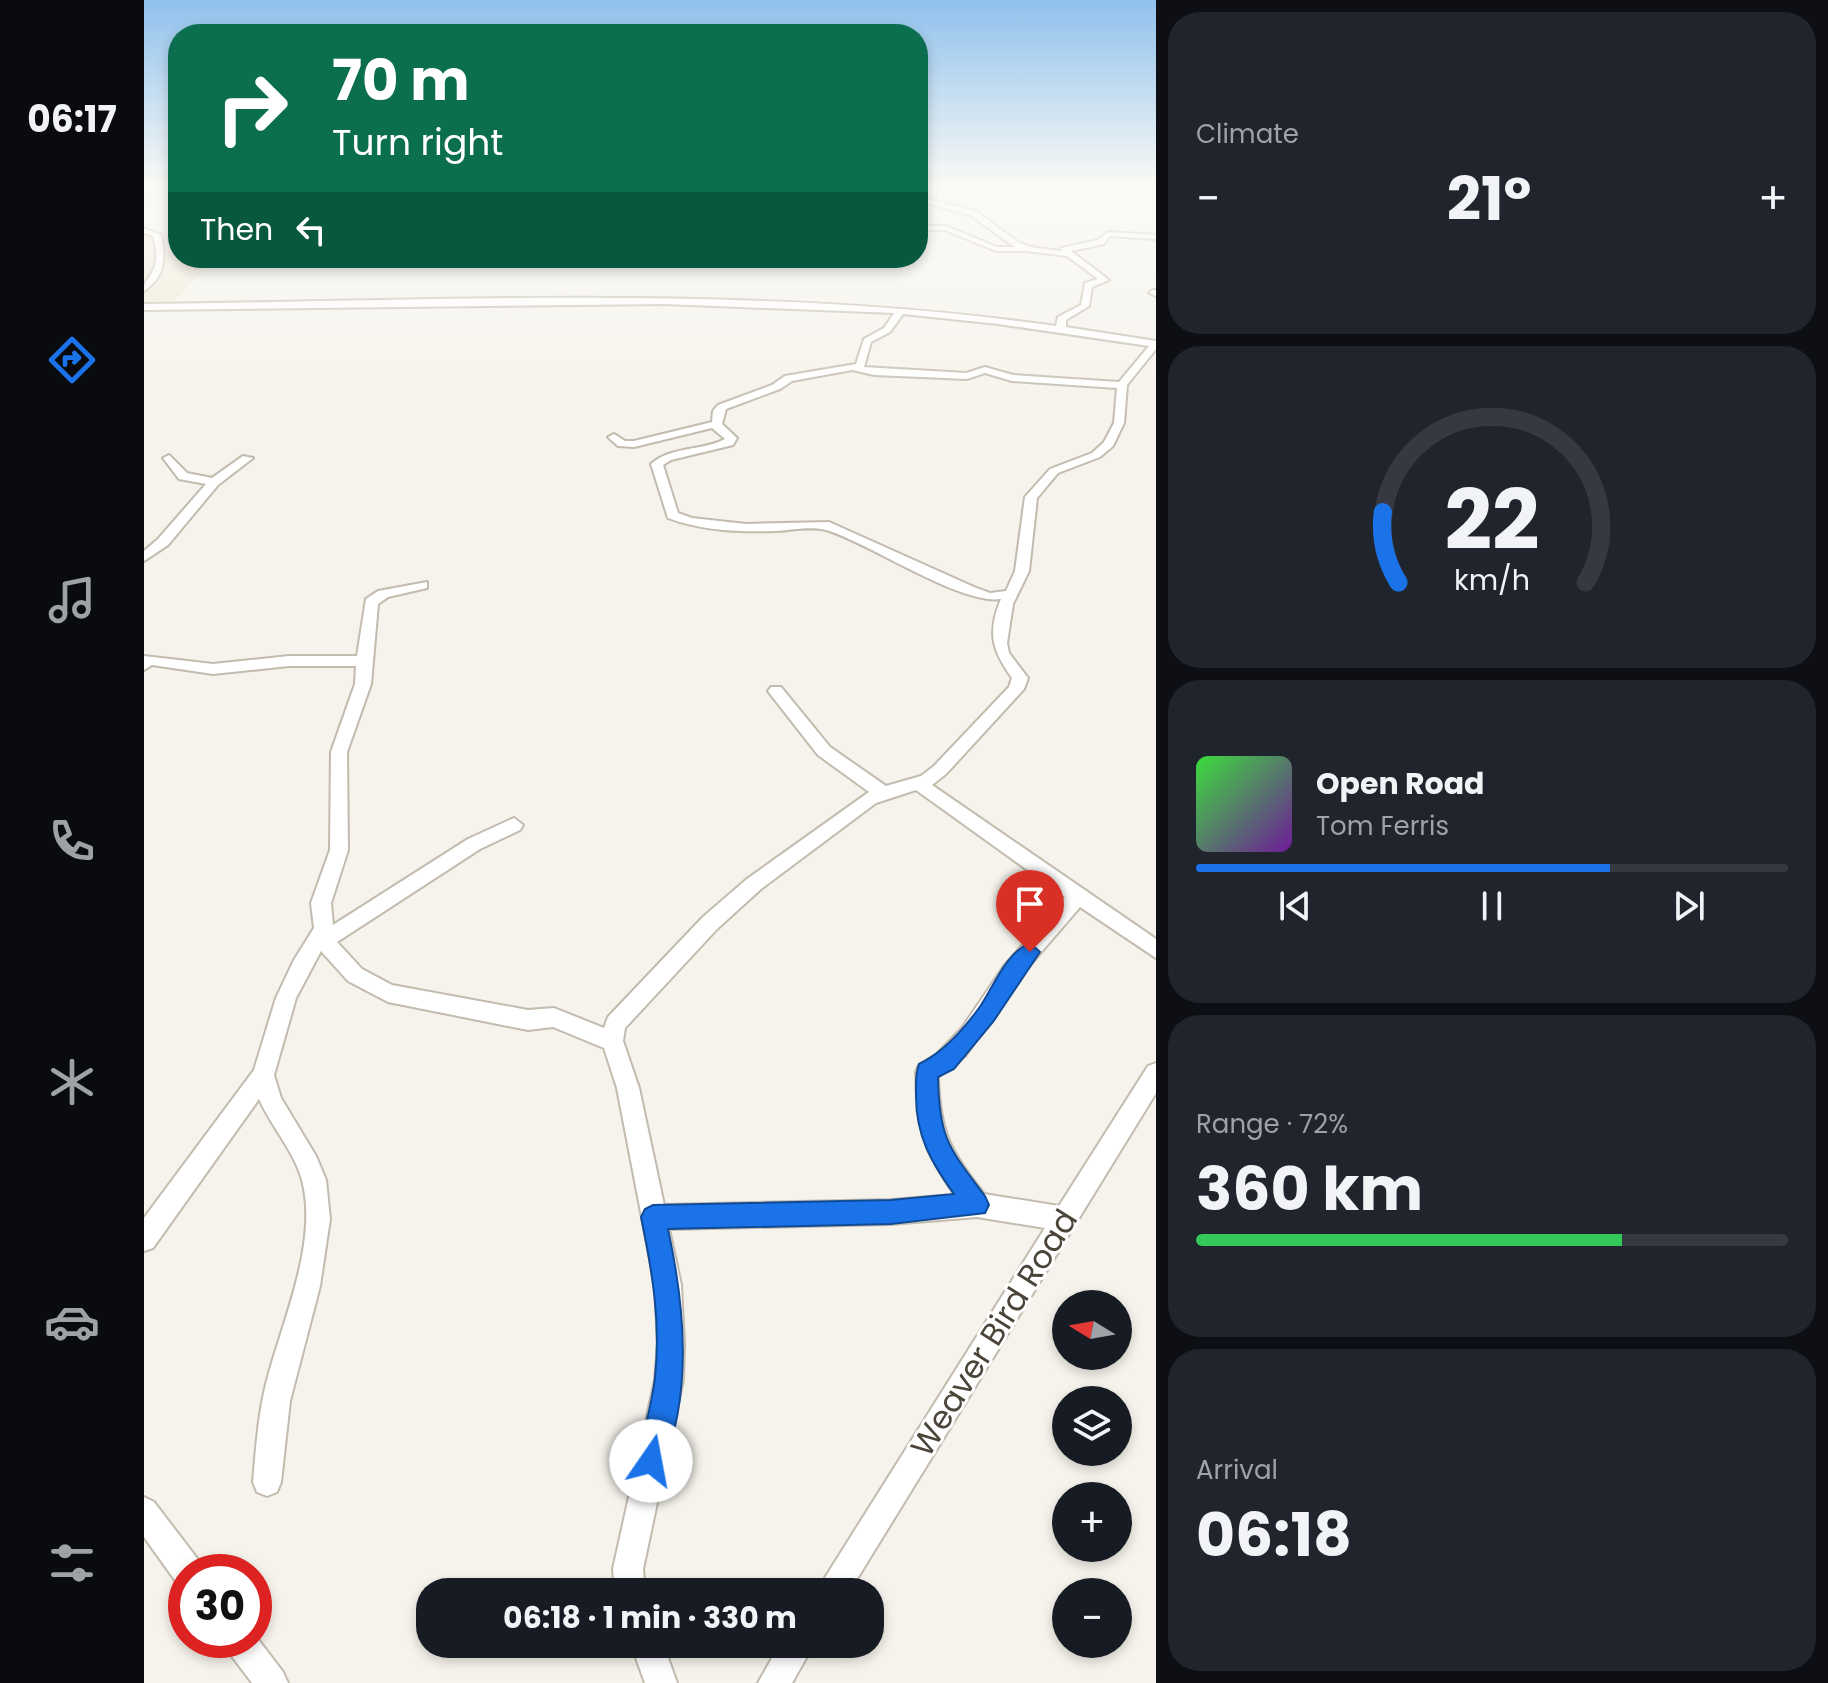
<!DOCTYPE html>
<meta charset="utf-8">
<style>
:root{--surface:#171b24;--page:#20242c;--text:#f1f3f6;--muted:#9ea1a6;--line:#363941;--accent:#1a73e8}
body{margin:0;font-family:Poppins,sans-serif;background:var(--page);color:var(--text);height:100vh;display:flex;flex-direction:column;font-size:30px;white-space:nowrap}
*{box-sizing:border-box;margin:0}
p{font-size:26px;color:var(--muted)}
.icon{flex:none;width:44px;height:44px;fill:none;stroke:currentColor;stroke-width:2;stroke-linecap:round;stroke-linejoin:round}
.map{position:relative;flex:1;overflow:hidden}
.panel{display:flex;flex-direction:column;gap:12px;padding:12px;background:#0d0f14;width:672px}
.panel>*{flex:none}
.guide{position:absolute;left:24px;top:24px;width:760px;height:244px;border-radius:32px;box-shadow:0 4px 12px #0003;background:#0b6e4f;color:#fff;overflow:hidden}
.needle{width:52px;rotate:281deg}
.buttons{position:absolute;left:908px;top:1290px;display:grid;gap:16px}
.buttons a{display:grid;place-items:center;width:80px;height:80px;border-radius:50%;background:var(--surface);box-shadow:0 4px 12px #0003;font-size:40px}
.speed{position:absolute;left:24px;top:1554px;display:flex;gap:16px;font-size:40px;font-weight:700;text-align:center}
.speed>*{display:grid;place-content:center;width:104px;height:104px;border-radius:50%;background:var(--surface);box-shadow:0 4px 12px #0003;line-height:1}
.speed .limit{border:12px solid #d22;background:#fff;color:#111}
.pin{position:absolute;display:grid;place-items:center;width:68px;height:68px;color:#fff;margin:-82px -34px;border-radius:50% 50% 50% 0;rotate:-45deg;box-shadow:0 0 8px #0007}
.pin .icon{rotate:45deg}
.me{position:absolute;width:88px;margin:-44px;rotate:12deg;stroke-linejoin:round;filter:drop-shadow(0 0 6px #0008)}
.turn{display:flex;align-items:center;gap:28px;height:168px;padding:0 32px;font-size:36px}
.turn .icon{width:104px;height:104px;stroke-width:2.5}
.turn b{display:block;font-size:56px;line-height:68px}
.then{display:flex;align-items:center;height:76px;padding:0 32px;background:#0003;gap:16px;font-size:30px}
.big{font-size:60px;font-weight:700;line-height:1.1}
.panel .widget{flex:1;display:flex;flex-direction:column;justify-content:center;gap:12px;min-width:0;padding:0 28px;border-radius:32px;background:var(--page)}
.panel .dial{align-items:center;gap:0}
.dial svg{height:208px;overflow:visible;fill:none;stroke:var(--line);stroke-width:7;stroke-linecap:round;text-anchor:middle}
.dial text{fill:var(--text);stroke:none}
.song{display:flex;align-items:center;gap:24px}
.cover{width:96px;height:96px;border-radius:12px;background:linear-gradient(135deg,hsl(120 70% 55%),hsl(280 70% 35%))}
.played{height:8px;border-radius:4px;background:linear-gradient(90deg,var(--accent) 70%,var(--line) 70%)}
.keys{display:flex;justify-content:space-around;direction:ltr}
.heat{display:flex;justify-content:space-between;align-items:center;font-size:44px;direction:ltr}
.charge{height:12px;border-radius:6px;background:linear-gradient(90deg,#34c759 72%,var(--line) 0)}
.trip{position:absolute;left:272px;top:1578px;width:468px;height:80px;border-radius:32px;background:var(--surface);box-shadow:0 4px 12px #0003;font-weight:700;line-height:80px;text-align:center}
main{display:flex;flex:1;min-height:0}
.tabs{display:flex;flex-direction:column;width:144px;justify-content:space-around;align-items:center;background:#090b0e;color:var(--muted)}
.tabs .icon{width:56px;height:56px}
.tabs .active{color:var(--accent)}
.tabs b{font-size:36px;color:var(--text)}
.map>svg:first-child{display:block}
</style>
<main>
<nav class="tabs">
<b>06:17</b>
<svg class="icon active" aria-label="directions" viewBox="0 0 24 24"><path d="M12 3l9 9-9 9-9-9zM9 14v-3h6M13 9l2 2-2 2"/></svg>
<svg class="icon" aria-label="music" viewBox="0 0 24 24"><path d="M9 18V5l10-2v13"/><circle cx="6" cy="18" r="3"/><circle cx="16" cy="16" r="3"/></svg>
<svg class="icon" aria-label="phone" viewBox="0 0 24 24"><path d="M5 4h4l2 5-3 2q2 4 5 5l2-3 5 2v4C11 20 4 13 5 4z"/></svg>
<svg class="icon" aria-label="climate" viewBox="0 0 24 24"><path d="M12 3v18M4 7l16 10M4 17L20 7"/></svg>
<svg class="icon" aria-label="car" viewBox="0 0 24 24"><path d="M5 17H2v-5l4-1 3-4h7l3 4 3 1v5h-3M9 17h6M6 11h13"/><circle cx="7" cy="17" r="2"/><circle cx="17" cy="17" r="2"/></svg>
<svg class="icon" aria-label="filters" viewBox="0 0 24 24"><path d="M4 7h16M4 17h16"/><circle cx="9" cy="7" r="2"/><circle cx="15" cy="17" r="2"/></svg>
</nav>
<div class="map">
<svg width="1012" height="1683" viewBox="0 0 1012 1683">
<rect width="100%" height="100%" fill="#f6f3ec"/>
<!-- education -->
<path fill="#efe8d6" d="M34,234V258H70L30,302L0,303V235Z"/>
<!-- green -->
<path fill="#d2eab5" d="M34,188V207L0,204V188Z"/>
<g fill="none" stroke-linecap="round" stroke-linejoin="round">
<!-- minor casing -->
<g stroke="#c2bbae" stroke-width="4">
<g id="minor">
<path d="M833,188H863L787,197L783,195Z"/>
<path d="M774,197L832,211L874,242L886,247L917,251V248L954,240L964,232L1012,235V239L966,236L960,244L927,251L965,280L948,287L945,306L922,320V327L1012,341V349L983,385L980,423L969,446L956,457L914,473L893,498L885,571L869,604L863,643L865,653L884,678L880,689L802,774L788,785L1012,939V958L936,907L874,979L821,1056L794,1077C796,1134 806,1150 840,1194L915,1206L1004,1066L1012,1063V1093L705,1592H672L901,1228L833,1217L747,1224L525,1229L537,1285L540,1344L539,1380L499,1569L501,1592H471L469,1569L511,1380L514,1344L511,1285L473,1088L460,1048L409,1027L384,1030L244,1002L204,981L177,951L152,998L130,1075L137,1098L172,1156L182,1180L186,1219L176,1286L146,1401L137,1482L133,1492L123,1496L113,1492L109,1482C112,1449 114,1416 122,1384C137,1324 175,1243 158,1180C150,1151 127,1126 115,1099L9,1248L0,1251V1218L110,1070L132,998L150,960L170,928L167,903L186,850L187,752L211,684L212,666H145L69,674L8,665L0,670V656L69,664L145,656H213L222,599L234,591L283,582V588L244,597L234,604L227,684L203,752L204,850L187,903L189,925L324,839L370,818L379,825L376,830L336,849L193,942L218,969L248,985L384,1010L410,1008L460,1028L464,1017L559,917L603,879L725,792L674,755L627,695L624,691L627,687H637L686,747L742,786L777,776L790,766L865,687L868,678C848,650 843,633 857,599C816,605 726,543 682,530C668,526 647,530 633,531C596,532 558,531 524,518L507,464C527,446 559,451 581,439L568,428L490,447L474,446L464,437L470,434L481,441H490L568,422L569,411L574,405L628,385L641,376L712,364L720,339L740,328L750,313L521,304L0,310V304C304,301 610,283 912,326L914,317L937,305L941,283L954,279L923,256L882,251H852L801,230H774V226H802L853,247H871L826,215L774,201ZM759,314L854,324L1005,346L975,382L869,375L841,367L822,373L720,367L727,342L746,332ZM708,370L730,375L823,379L841,373L868,381L973,388L970,423L960,442L948,453L906,469L881,497L871,571L862,591L846,593L830,587L685,522L602,524L548,518L534,513L519,465L527,460L589,445L593,438L578,424L582,409L636,389L648,381ZM772,790L921,897L860,966L818,1028L792,1055L775,1065L772,1072C773,1123 780,1152 811,1195L747,1200L520,1205L495,1088L479,1041L481,1028L573,929L617,889L732,803Z"/>
<path d="M0,228L17,235C22,258 21,277 0,291C0,281 4,280 8,272C15,260 12,248 9,236L0,233Z"/>
<path d="M1009,290H1012V296L1005,293Z"/>
<path d="M25,455L43,473L68,478L99,456L109,458L74,485L24,545L0,561V551L14,539L62,484L35,479L19,458Z"/>
<path d="M0,1497L10,1502L55,1561L59,1572H42V1586L33,1583L0,1537Z"/>
<path d="M110,1634L139,1672L144,1683H108L84,1651L79,1640H110Z"/>
<path d="M487,1644H519L533,1683H501Z"/>
<path d="M636,1644H670L648,1683H614Z"/>
</g>
</g>
<!-- minor -->
<use href="#minor" fill="#fff" fill-rule="evenodd"/>
</g>
<!-- sky -->
<linearGradient id="sky" x2="0" y2="1"><stop stop-color="#8fc1ec"/><stop offset="0.44" stop-color="#fbfaf6"/><stop offset="1" stop-color="#fbfaf6" stop-opacity="0"/></linearGradient>
<rect width="1012" height="424" fill="url(#sky)"/>
<!-- route -->
<path fill="#1a73e8" stroke="#114b97" stroke-width="2" d="M886,943L896,952L849,1022L810,1069L794,1077C795,1139 805,1148 841,1196L845,1205L841,1213L747,1224L524,1229C541,1308 549,1394 517,1471L507,1476L497,1471L493,1461C499,1434 508,1405 511,1377C517,1322 508,1270 497,1217L501,1209L509,1205L747,1200L810,1194C787,1162 772,1136 772,1096C772,1085 771,1074 775,1064C800,1052 819,1030 835,1008C849,988 862,952 886,943Z"/>
<g text-anchor="middle" stroke-width="6" stroke-linejoin="round" paint-order="stroke">
<!-- near-street labels -->
<g font-size="32" fill="#4b4439" stroke="#fff">
<text transform="translate(850 1333) rotate(-58)" y="11">Weaver Bird Road</text>
</g>
</g>
</svg>
<div class="buttons">
<a><svg class="needle" viewBox="-14 -14 28 28"><path d="M0-13l5 13h-10z" fill="#e53935"/><path d="M0 13l5-13h-10z" fill="#9ea1a6"/></svg></a>
<a><svg class="icon" aria-label="layers" viewBox="0 0 24 24"><path d="M12 4l9 5-9 5-9-5zM3 14l9 5 9-5"/></svg></a>
<a>+</a>
<a>−</a>
</div>
<div class="speed"><div class="limit">30</div></div>
<div class="pin" style="left:886px;top:952px;background:#d93025"><svg class="icon" aria-label="arrive" viewBox="0 0 24 24"><path d="M6 21V4h12l-3 4 3 4H6"/></svg></div>
<svg class="me" style="left:507px;top:1461px" viewBox="-20 -20 40 40"><circle r="19" fill="#fff"/><path d="M0-13L10 11 0 6-10 11z" fill="#1a73e8"/></svg>
<div class="trip">06:18 · 1 min · 330 m</div>
<div class="guide">
<div class="turn"><svg class="icon" aria-label="right" viewBox="0 0 24 24"><path d="M7 20v-9h11M14 6l5 5-5 5"/></svg><div><b>70 m</b>Turn right</div></div>
<div class="then">Then<svg class="icon" aria-label="left" viewBox="0 0 24 24"><path d="M17 20v-9H6M10 6l-5 5 5 5"/></svg></div>
</div>
</div>
<section class="panel">
<div class="widget"><p>Climate</p>
<div class="heat"><a>−</a><b class="big">21°</b><a>+</a></div>
</div>
<div class="widget dial"><svg viewBox="0 0 100 80">
<path d="M14 69A42 42 0 1 1 86 69"/>
<path d="M14 69A42 42 0 0 1 8 42" stroke="#1a73e8"/>
<text x="50" y="56" font-size="32" font-weight="700">22</text>
<text x="50" y="72" font-size="11">km/h</text>
</svg></div>
<div class="widget">
<div class="song"><i class="cover"></i><div><b>Open Road</b><p>Tom Ferris</p></div></div>
<div class="played"></div>
<div class="keys"><svg class="icon" aria-label="previous" viewBox="0 0 24 24"><path d="M18 5L8 12l10 7zM5 5v14"/></svg><svg class="icon" aria-label="pause" viewBox="0 0 24 24"><path d="M8 5v14M16 5v14"/></svg><svg class="icon" aria-label="next" viewBox="0 0 24 24"><path d="M6 5l10 7-10 7zM19 5v14"/></svg></div>
</div>
<div class="widget"><p>Range · 72%</p><b class="big">360 km</b><div class="charge"></div></div>
<div class="widget"><p>Arrival</p><b class="big">06:18</b></div>
</section>
</main>
